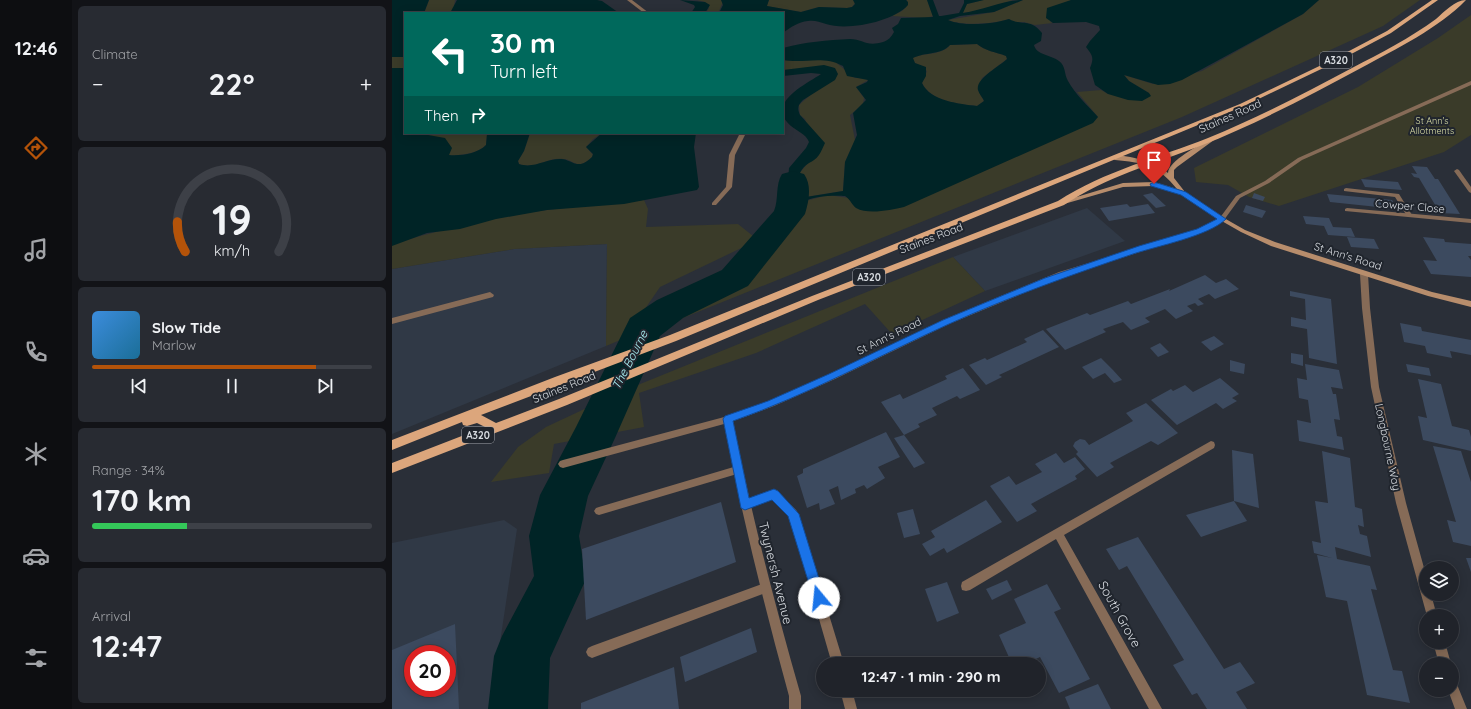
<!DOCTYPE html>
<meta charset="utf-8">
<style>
:root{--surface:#20232a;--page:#282b32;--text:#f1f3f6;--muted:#a2a4a8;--line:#3d4047;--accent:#b45309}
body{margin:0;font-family:Quicksand,sans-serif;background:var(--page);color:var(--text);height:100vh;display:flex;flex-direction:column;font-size:15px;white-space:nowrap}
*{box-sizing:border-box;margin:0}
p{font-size:13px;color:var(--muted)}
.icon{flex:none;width:22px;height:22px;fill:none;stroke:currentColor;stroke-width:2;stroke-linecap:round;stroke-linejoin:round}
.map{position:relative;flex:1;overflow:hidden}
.side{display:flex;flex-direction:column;gap:6px;padding:6px;background:#121317;width:320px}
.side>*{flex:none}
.hud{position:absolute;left:12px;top:12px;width:380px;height:122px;border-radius:0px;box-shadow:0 2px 10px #0003,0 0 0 1px var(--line);background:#00695c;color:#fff;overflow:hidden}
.tools{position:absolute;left:1027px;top:561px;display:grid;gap:8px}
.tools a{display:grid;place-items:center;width:40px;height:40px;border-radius:50%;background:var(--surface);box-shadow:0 2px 10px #0003,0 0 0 1px var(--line);font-size:20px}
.speed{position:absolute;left:12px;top:645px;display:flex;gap:8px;font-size:20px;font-weight:700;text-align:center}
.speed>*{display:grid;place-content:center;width:52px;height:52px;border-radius:50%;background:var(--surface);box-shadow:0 2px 10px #0003,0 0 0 1px var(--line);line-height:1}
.speed .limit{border:6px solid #d22;background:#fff;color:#111}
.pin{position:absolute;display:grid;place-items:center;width:34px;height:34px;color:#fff;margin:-41px -17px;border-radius:50% 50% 50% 0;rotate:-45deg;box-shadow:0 0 4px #0007}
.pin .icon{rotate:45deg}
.me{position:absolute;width:44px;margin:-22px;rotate:343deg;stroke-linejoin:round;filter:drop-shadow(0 0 3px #0008)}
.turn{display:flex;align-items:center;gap:14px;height:84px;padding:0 20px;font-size:18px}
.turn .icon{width:52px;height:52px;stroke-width:2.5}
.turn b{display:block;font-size:28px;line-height:34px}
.then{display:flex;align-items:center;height:38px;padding:0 20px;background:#0003;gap:8px;font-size:15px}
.big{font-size:30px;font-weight:800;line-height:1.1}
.side .widget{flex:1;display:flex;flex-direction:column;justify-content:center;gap:6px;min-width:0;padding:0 14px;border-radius:6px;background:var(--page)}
.side .dial{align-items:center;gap:0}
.dial svg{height:104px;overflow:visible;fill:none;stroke:var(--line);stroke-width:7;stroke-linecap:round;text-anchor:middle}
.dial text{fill:var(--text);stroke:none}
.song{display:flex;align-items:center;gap:12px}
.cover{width:48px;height:48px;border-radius:6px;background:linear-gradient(135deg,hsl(210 70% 55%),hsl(200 70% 35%))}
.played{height:4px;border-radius:2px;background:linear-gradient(90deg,var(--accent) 80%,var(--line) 80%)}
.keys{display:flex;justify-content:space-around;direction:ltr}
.heat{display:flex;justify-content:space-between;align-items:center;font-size:22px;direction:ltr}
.charge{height:6px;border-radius:3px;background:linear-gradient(90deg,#34c759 34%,var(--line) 0)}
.trip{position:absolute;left:424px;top:657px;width:230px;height:40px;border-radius:20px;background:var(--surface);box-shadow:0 2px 10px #0003,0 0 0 1px var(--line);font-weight:800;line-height:40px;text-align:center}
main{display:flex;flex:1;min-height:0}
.tabs{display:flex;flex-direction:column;width:72px;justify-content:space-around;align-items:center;background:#0d0e11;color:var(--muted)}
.tabs .icon{width:28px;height:28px}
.tabs .active{color:var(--accent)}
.tabs b{font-size:18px;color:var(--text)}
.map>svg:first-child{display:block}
</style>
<main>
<nav class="tabs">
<b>12:46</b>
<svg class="icon active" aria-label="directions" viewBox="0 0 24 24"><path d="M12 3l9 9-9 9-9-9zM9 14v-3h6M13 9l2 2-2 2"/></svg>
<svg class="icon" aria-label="music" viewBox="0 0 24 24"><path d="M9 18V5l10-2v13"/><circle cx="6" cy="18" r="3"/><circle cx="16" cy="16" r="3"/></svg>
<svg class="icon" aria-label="phone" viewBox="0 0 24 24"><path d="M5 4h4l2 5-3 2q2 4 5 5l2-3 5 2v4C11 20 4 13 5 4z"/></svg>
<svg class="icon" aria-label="climate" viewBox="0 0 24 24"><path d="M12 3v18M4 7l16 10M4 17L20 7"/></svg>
<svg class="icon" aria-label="car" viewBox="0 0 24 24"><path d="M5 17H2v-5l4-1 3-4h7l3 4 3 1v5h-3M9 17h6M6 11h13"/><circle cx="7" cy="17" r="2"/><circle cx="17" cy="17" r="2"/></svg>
<svg class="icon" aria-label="filters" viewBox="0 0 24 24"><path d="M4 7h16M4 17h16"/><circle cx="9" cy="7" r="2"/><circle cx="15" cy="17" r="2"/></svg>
</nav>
<section class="side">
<div class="widget"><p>Climate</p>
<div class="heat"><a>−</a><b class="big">22°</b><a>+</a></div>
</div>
<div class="widget dial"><svg viewBox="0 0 100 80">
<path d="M14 69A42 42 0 1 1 86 69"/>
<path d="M14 69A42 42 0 0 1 8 46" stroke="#b45309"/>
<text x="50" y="56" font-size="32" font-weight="700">19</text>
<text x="50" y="72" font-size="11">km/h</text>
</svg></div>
<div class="widget">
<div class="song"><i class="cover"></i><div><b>Slow Tide</b><p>Marlow</p></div></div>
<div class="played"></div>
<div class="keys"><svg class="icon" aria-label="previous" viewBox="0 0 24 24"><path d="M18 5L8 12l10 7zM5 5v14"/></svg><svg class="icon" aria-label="pause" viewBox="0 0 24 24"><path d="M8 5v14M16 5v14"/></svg><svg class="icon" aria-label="next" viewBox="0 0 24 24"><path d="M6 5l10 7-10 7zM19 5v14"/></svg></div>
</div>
<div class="widget"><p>Range · 34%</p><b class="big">170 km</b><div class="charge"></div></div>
<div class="widget"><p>Arrival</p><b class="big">12:47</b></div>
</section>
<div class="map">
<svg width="1079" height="709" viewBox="0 0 1079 709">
<rect width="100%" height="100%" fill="#2a2f38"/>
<!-- built -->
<g fill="#303946" fill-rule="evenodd">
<path d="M695,208L733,241L593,291L561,257Z"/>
<path d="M215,244L214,346L0,434V269L122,249Z"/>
<path d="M112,520L125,529L98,709H0V543ZM21,654H55V688H21Z"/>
</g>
<!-- green -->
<g fill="#3a3b29">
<path d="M37,0H63L61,13H32Z"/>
<path d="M305,0H330L331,2L326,13H314L317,8L313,2Z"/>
<path d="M377,0H461L463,3L460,7L455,8L427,7L409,12L374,6Z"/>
<path d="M515,0H535L541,16L534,18L500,16L510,11L514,7Z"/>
<path d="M591,0H621L587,11L570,13L575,4Z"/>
<path d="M631,0H679L658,22L661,23L643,25L632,22H621L617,19C602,24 570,26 556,20L602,12Z"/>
<path d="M927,0H1028L991,26L790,117L281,322L301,309L362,276L391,230L402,224L410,202L436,195L457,198L706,117L685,92L709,90L716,94L757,93L737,81L732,75L761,84L810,71L911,14Z"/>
<path d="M1079,15V135L1052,152L887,206L857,197L836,185L804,182L802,168L966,87L1046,38Z"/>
<path d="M585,44C593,51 604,52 614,56L615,59L590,78L586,90L592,101L585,106C568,104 539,102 530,83L535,71L523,63L520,58C533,52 549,56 558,45Z"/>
<rect x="0" y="57" width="13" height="12"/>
<path d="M429,59L442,61L463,78H473L476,80L464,87L472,98L471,104L458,115L463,140L453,162L451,191L407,198L406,175L415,164L425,157L413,119L408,115L407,105L445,72L391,70V60L404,61Z"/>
<path d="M25,133H97L95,134L94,145C85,154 72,154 59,156L56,155Z"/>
<path d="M138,133H210L201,139L194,147L201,155L200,157C197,160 193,163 189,164C182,165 178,159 171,159C154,157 145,170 127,164L126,161L132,151Z"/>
<path d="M252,200L256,209L254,227L346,224L366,240L268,287L233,338L214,346L215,244L122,249L0,269V244C51,229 103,217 155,210C187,206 220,204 252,200Z"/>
<path d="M561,257L593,291L500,334L473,304L364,353L247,393L252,427L162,444L157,473L99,482L126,447L154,427L231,391Z"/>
</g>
<!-- water -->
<g fill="#002426" fill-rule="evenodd">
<path d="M0,0H37L32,13H13V57H0Z"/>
<path d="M65,0H205L210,1L227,13H58Z"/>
<path d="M288,0L313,2L318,5L313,13H299L303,7L302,5Z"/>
<path d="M329,0H377L375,6L409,12L427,7L455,8L460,7L463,4L461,0H514L516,2V5C501,22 455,31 434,24C427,22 423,20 416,21C406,22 399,27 391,33V13H327L331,5Z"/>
<path d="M535,0H541L547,16H549L567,13L572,3V0H592L575,4L571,13C591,10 611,0 631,0L602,12L568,16L556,20C572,27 601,24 617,19C629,26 639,18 650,33L649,41L642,45C644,55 660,55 667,61C674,66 672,74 676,81C683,94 696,106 706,117L701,123L512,207C499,210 476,215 464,208C460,205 458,199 453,196C443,195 418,196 410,203C407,206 409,211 409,215C407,221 397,230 391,230C387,230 382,229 378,229L384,224L394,206L397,168L414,148L417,142C414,134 405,131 399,126C373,103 413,85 429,74L419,73L391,76V70L432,65L443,68L446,74L443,80L411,100C406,105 405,108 408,115L433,143C431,147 429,152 427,155C424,159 421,161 417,163C405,170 403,186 408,198L451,191L453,162L465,135L461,113L474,100L464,87L475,82L476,80L455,76L451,66C430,55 413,64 391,60V48C412,42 436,40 458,39C471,39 474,47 491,42C497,40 499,37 502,32L500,28L506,24L509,18L541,17ZM585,44C593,51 604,52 614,56L615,59C608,66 583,79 586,90C587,94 591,98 592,101L585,106C568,104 538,101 530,83L534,76V67L523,63L521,58C533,52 549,55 558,45Z"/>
<path d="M679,0H927L911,14L790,80L778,84L766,85L732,75L737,81L757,93L759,96L750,101L736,100L716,94L703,85L698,68C702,58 701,56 694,47L698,41L708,30L707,26L694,22L661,23L654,18L655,8Z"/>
<path d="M0,68H13V133H25L53,138L60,148L57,155C69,156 85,154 94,145L95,134L97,133H138L132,151L126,161L127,164C142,169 153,159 168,159C175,158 181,165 189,164C193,163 197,160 200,157L201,154L194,147L210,133H304L302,147L307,187L305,190L232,204L155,210L104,219L68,229L35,233L0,246Z"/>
</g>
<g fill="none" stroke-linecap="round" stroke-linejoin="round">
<!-- river -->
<path fill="#002426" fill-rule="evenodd" d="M401,171L412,174C420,185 417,201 413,214L356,286L291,318L268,336L223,438L196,496L187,536L194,579L158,658L156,709H96L102,656L110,636L142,576L137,536L148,495L184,427L233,328L238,318L265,300L330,270L382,211C387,199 383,185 390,174Z"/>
</g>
<!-- building -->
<g fill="#3c4a5f" fill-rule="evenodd">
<path d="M1020,166L1035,167L1043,179H1046L1068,214L1048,213L1027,178L1022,177L1019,173L1025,174Z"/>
<path d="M969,179L1006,182L1010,190L973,187Z"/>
<path d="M760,193L774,206L764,208L751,195Z"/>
<path d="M862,193L873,197L871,201L860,198Z"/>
<path d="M935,194L1000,200L1005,209L938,202Z"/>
<path d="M735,204L738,207L756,204L763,213L717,221L708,208Z"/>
<path d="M854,205L874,211L870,218L851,212Z"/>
<path d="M911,216L937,218L941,227L959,228L963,237L936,235L932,226L914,224Z"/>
<path d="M955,237L982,239L987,249L959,247Z"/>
<path d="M1031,237L1052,239L1053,242L1079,244V256H1076L1079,260V277L1039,274L1031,260L1045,261Z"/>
<path d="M813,275L824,283L834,279L847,289L823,299L817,294L806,299L812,304L806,306L803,303L795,306L801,311L784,319L773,309L753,318L758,322L739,330L731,322L711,329L714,332L673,350L654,329L695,313L698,315L736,301L739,304L778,289L777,291Z"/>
<path d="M898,291L939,299L945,364L917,358L915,329L899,326V317L914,320L913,299L898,296Z"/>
<path d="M1008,323L1029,327L1030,331L1079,340V355L1058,351L1060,358L1035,353L1033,346L1012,342Z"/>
<path d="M651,330L667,347L607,375L610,377L594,385L577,365L593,358L595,360L635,342L632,339Z"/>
<path d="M822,336L832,344L819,351L809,342Z"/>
<path d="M768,343L777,352L766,357L758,348Z"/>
<path d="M899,353L911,355V366L899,363Z"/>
<path d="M709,358L721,370L730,380L722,383L713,373L701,379L690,367Z"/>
<path d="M838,360L853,364L852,374L838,371Z"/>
<path d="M913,364L947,370L951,389L939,387L941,394H944L948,420L942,419L945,436L950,437L952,450L907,441L905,420L919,423L916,400L907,398L905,378L915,380Z"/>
<path d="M1014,364L1037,368L1039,376L1016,372Z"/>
<path d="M571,368L588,390L568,399L565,396L540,408L545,415L526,424L528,427L512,435L489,402L508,394L511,399L555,379L553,376Z"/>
<path d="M828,378L847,394L840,398L845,401L831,409L824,403L785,425L759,400L779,389L781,391L793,385L801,392Z"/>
<path d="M1026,379L1049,384L1060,426L1077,430L1079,437V451L1031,440L1026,416L1035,418Z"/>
<path d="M754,403L786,433L766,445L759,441L718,463L722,467L705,477L684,454L686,452L681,446L683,442L688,439L693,440L697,445L741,421L734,413Z"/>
<path d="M494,432L508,457L486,467L493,478L475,489L472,485L463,489L464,493L449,500L446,486L437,490L443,504L428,510L427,503L415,508L405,476L411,473V469Z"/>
<path d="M512,435L533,463L522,468L502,438Z"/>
<path d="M1041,446L1069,451L1079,482V546L1061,542L1055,520L1064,522Z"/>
<path d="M840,450L861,454L867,508L842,501Z"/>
<path d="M930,451L958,458L963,507L970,509L972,527L966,525L968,534L975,536L979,557L943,547L945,559L978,566L985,590L979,589L1001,670L1010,671L1018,703L975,695L955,601L934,597L925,555L940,558L922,553L920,541L929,543L923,501L936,503Z"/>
<path d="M664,453L672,463L683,457L693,469L683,476L685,479L639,504L645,511L625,522L598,486L617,476L624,485L650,472L643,464Z"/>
<path d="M594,500L610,522L555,553L552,548L538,556L530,544L543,537L539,531Z"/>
<path d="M842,501L855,521L809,537L794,515Z"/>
<path d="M329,502L344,562L194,620L190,549Z"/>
<path d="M521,509L528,534L512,538L505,513Z"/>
<path d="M746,537L832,669L848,662L863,683L844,692L855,709H815L805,693L800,695L781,665L792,660L735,566L727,570L714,549Z"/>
<path d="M1074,558H1079V572Z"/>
<path d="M615,580L620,590L600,600L594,589Z"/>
<path d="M555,582L567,613L545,622L533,589Z"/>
<path d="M655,584L669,609L662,612L698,679L667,693L648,657L633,664H620L607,635L634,623L622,599Z"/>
<path d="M63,624L67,709H0V650ZM21,654H55V688H21Z"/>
<path d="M359,628L365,652L293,682L288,657Z"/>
<path d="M282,667L287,709H189V703Z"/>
<path d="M706,684L719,709H678L673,697Z"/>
</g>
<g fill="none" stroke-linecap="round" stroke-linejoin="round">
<!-- service -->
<g fill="#866b57" fill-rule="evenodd">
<path d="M235,0H240L257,13H252Z"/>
<path d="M1079,81V85L910,160L877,183L848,198L832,220H828L827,219L844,196L873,181L906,158Z"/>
<path d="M348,133H354L343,155L340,187L324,205H320V203L334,187L337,155Z"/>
<path d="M954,188L1007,194L1020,215L1017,217L1015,216L1003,197L952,191V189Z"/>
<path d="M98,292L102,295L101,297L0,324V318Z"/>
<path d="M345,466L348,467L350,470L348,473L345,474L207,515L204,514L202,511L204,508L207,507Z"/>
<path d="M382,490L385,491L404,510L406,513L452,664H440L397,515L380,499L353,509L350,508L348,505L350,502Z"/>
<path d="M373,583L377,584L378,588L377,592L373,593L200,658L196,656L194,652L196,648L200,646Z"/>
<path d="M448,690H460L465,709H453Z"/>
</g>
<!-- minor -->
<g fill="#866b57" fill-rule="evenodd">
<path d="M1065,169L1067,170L1079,187V193L1077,192L1062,171Z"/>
<path d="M955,208L1079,219V223L953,211V209Z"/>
<path d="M830,217L832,218V220L810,232L673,276L557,324L443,379L382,406L341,421C359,514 383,605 409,696V709H397V696C372,606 350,515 332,424L171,468L168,467L166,464L168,461L171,460L336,416L376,402L437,375L551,320L667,272L806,230Z"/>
<path d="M969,272H975L976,274L978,308L987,387L1014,503L1034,575V594H1039L1045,616H1035L1004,503L979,387L970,308L968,274Z"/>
<path d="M819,441L822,442L823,445L822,448L672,535L770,709H757L664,539L578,590L574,591L570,590L569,586L570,582Z"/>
<path d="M1041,642H1053L1059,664H1047Z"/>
<path d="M1060,680L1064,682L1075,709H1063L1056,690H1060Z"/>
</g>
<!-- secondary -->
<path fill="#b78d6c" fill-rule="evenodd" d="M817,139L822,140L785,167L782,170V178L793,192L832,218L853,230L883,242L1040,292L1079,301V307L1036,296L879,246L849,232L828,220L789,194L762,186L731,187L672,204L670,205L667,203L668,202L731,183L762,182L785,189C767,166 750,162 723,160L720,158C731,151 766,164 776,173C776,161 808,145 817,139Z"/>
<!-- primary -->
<path fill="#dca67c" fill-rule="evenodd" d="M1040,0H1046L999,33L946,61L852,106L284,341L89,415L104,423L167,399L420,296L666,201C713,171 765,158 816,138C866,118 913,93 960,68C989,53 1018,38 1044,19C1052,12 1063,0 1074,0C1047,28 1004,49 969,68C917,96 864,124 808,146C761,164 714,177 672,205L426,300L175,405L0,473V463L93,427L85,423L75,426L71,425L70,422L0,450V440L163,377L278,335L848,104L942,59L995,31Z"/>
</g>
<!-- route -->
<path fill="#1a73e8" stroke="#114b97" d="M762,182L794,192L834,219C817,236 765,246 741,254C679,275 617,297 557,324C484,357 418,394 341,421L357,498L382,489L386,491L407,514L433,598L432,603L427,605L423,603L396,516L380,500L353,510L349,508L331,419L333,416L376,401L437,374L551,320L653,278L747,246L805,229L825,219L789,195L759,186L758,184Z"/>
<g text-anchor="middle" stroke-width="4" stroke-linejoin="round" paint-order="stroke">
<!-- far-park labels -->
<g font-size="9" fill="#d9dda7" stroke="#20252d">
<text x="1040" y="124">St Ann's<tspan x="1040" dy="10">Allotments</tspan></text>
</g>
<!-- shield labels -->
<g fill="#20252d" stroke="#a0a4aa" stroke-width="1">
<rect x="928" y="52" width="32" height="16" rx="3"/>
<rect x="461" y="269" width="32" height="16" rx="3"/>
<rect x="70" y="427" width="32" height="16" rx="3"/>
</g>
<g font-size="10" font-weight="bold" fill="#d7dbe0">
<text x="944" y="64">A320</text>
<text x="477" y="281">A320</text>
<text x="86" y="439">A320</text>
</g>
<!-- street labels -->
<g font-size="11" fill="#d7dbe0" stroke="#20252d">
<text transform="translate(838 116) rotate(-24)" y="4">Staines Road</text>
<text transform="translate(1018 206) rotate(5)" y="4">Cowper Close</text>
<text transform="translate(539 238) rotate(-21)" y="4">Staines Road</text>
<text transform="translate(956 256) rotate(17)" y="4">St Ann's Road</text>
<text transform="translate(497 336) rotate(-26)" y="4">St Ann's Road</text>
<text transform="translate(172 387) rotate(-22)" y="4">Staines Road</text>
<text transform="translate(996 447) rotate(78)" y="4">Longbourne Way</text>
</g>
<!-- water labels -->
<g font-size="12" font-style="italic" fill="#abf2f6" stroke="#20252d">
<text transform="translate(238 360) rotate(-63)" y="4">The Bourne</text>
</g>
<!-- near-street labels -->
<g font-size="13" fill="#d7dbe0" stroke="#20252d">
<text transform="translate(384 573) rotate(76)" y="5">Twynersh Avenue</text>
<text transform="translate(728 614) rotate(61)" y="5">South Grove</text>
</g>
</g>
</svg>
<div class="tools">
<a><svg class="icon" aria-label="layers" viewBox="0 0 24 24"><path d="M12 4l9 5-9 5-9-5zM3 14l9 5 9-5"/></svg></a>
<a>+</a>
<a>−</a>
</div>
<div class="speed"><div class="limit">20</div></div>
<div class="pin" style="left:762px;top:184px;background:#d93025"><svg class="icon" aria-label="arrive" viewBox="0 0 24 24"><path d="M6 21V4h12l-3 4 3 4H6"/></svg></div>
<svg class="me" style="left:427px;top:598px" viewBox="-20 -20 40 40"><circle r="19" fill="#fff"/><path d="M0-13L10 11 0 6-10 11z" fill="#1a73e8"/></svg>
<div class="trip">12:47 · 1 min · 290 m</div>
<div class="hud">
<div class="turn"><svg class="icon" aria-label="left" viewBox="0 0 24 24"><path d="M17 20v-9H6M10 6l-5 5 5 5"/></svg><div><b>30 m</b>Turn left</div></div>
<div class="then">Then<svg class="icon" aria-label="right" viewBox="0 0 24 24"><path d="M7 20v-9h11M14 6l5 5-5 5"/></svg></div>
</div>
</div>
</main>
